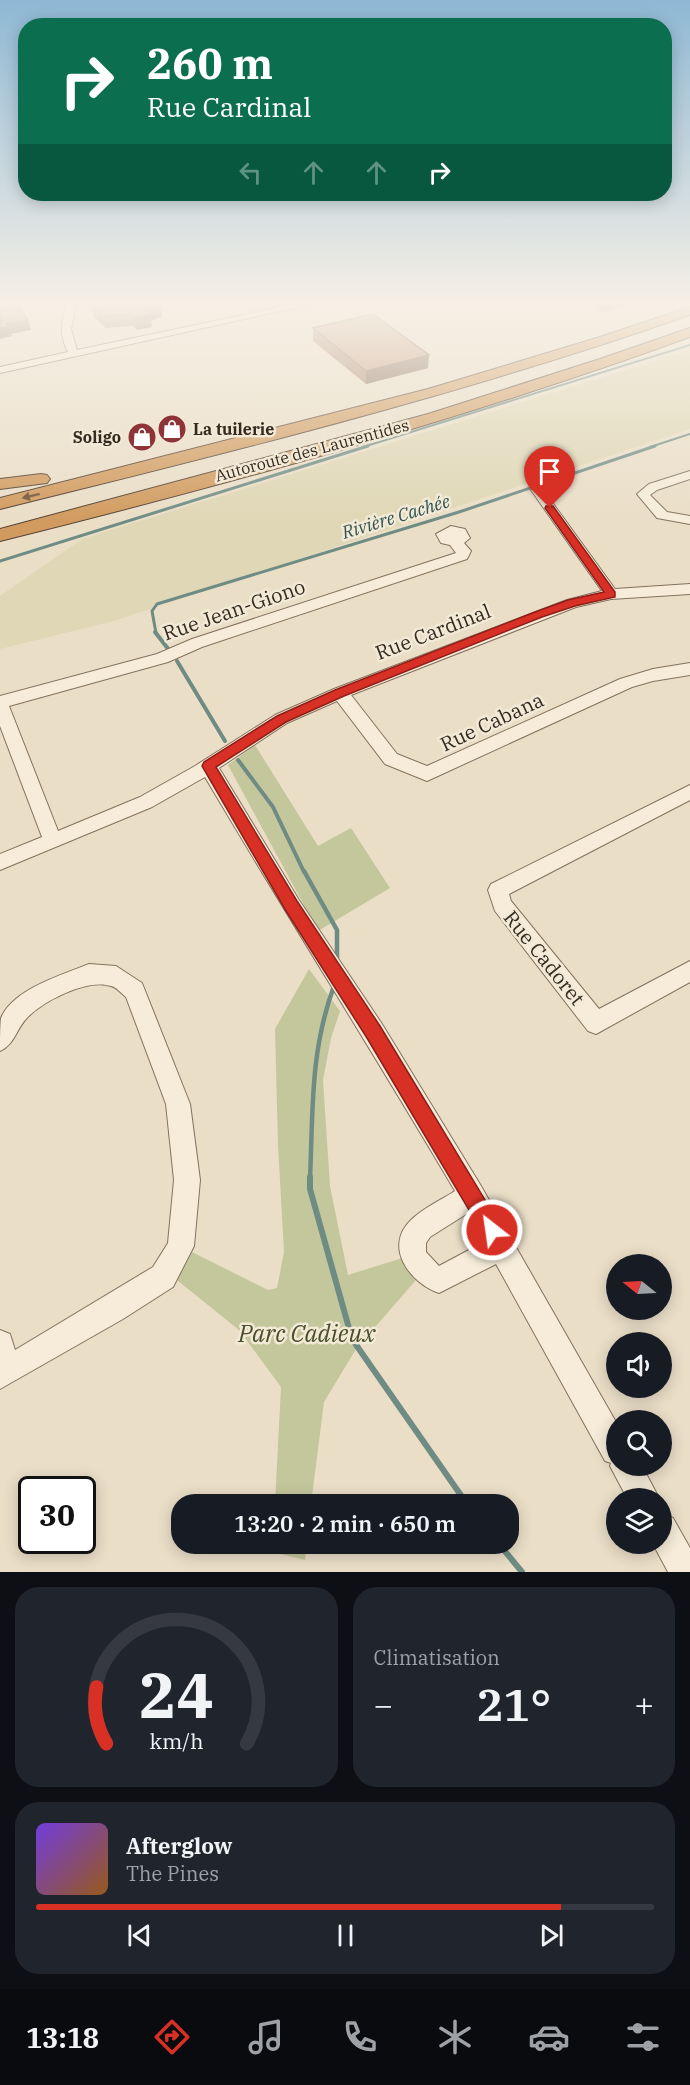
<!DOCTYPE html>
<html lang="fr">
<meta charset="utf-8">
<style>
:root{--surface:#171b24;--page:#20242c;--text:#f1f3f6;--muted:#9ea1a6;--line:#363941;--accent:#d93025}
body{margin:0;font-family:"IBM Plex Serif",serif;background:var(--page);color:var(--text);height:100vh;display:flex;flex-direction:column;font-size:22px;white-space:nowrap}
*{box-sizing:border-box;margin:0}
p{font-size:20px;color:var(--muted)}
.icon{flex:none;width:33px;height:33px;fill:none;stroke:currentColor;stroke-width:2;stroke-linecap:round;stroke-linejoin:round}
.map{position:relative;height:1572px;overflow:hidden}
.sheet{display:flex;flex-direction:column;gap:15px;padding:15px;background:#0d0f14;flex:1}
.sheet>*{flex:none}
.guide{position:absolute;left:18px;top:18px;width:654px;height:183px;border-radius:24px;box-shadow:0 3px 15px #0003;background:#0b6e4f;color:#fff;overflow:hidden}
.needle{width:39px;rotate:288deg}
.fabs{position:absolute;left:606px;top:1254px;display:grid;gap:12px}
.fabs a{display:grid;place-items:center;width:66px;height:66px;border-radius:50%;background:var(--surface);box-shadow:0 3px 15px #0003;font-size:30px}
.speed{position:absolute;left:18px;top:1476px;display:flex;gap:12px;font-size:30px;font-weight:700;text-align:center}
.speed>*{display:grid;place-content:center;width:78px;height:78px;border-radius:50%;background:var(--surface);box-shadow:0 3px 15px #0003;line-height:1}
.speed .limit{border:3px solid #111;border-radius:9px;background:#fff;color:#111}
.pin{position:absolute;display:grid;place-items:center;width:51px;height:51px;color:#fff;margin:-62px -26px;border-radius:50% 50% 50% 0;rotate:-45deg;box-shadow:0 0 6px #0007}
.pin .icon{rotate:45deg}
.me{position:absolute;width:66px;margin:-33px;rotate:330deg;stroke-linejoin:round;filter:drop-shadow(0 0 4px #0008)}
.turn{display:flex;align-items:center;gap:21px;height:126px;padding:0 30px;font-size:27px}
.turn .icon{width:78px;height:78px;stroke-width:2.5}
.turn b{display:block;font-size:42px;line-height:51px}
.lanes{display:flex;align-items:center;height:57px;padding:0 30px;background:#0003;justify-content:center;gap:30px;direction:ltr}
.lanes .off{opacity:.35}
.big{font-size:45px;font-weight:600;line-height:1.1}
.sheet .card{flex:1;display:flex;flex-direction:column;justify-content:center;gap:9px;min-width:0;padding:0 21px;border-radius:24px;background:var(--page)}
.sheet .dial{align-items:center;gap:0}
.dial svg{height:156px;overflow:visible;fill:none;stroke:var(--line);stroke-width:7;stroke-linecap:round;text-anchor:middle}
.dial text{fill:var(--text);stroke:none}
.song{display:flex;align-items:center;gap:18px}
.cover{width:72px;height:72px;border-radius:9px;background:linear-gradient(135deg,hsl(260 70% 55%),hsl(30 70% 35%))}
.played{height:6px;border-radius:3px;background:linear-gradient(90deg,var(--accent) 85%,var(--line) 85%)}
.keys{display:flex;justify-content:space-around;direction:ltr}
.heat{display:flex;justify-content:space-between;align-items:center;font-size:33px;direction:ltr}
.sheet .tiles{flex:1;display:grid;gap:15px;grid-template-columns:1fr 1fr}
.card:last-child{grid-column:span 2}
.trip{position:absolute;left:171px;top:1494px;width:348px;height:60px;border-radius:24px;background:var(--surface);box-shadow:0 3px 15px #0003;font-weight:600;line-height:60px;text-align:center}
.tab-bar{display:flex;height:96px;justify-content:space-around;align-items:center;background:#090b0e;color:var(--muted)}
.tab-bar .icon{width:42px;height:42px}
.tab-bar .active{color:var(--accent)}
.tab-bar b{font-size:27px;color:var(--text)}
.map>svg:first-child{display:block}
</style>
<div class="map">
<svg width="690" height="1572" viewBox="0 0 690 1572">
<rect width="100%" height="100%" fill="#eadec7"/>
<!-- farmland -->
<path fill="#dfd7b5" d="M690,350V429L114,621L0,649V596L82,539Z"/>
<!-- green -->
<g fill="#c4c79b">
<path d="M255,745L318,846L351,828L390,888L318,931L228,765Z"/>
<path d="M309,969L340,1011L331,1038L323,1080L330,1186L348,1275L409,1256L423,1272L356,1349L324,1402L311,1504H275L281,1387L239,1330L177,1280L192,1252L268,1290L277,1288L284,1252L278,1145L275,1029Z"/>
<path d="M272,1544H307L305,1560L272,1552Z"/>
</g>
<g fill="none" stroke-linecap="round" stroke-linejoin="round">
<!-- stream-far4 -->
<g stroke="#6f8c84" stroke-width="2">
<path d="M363,447L690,345"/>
<path d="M650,447L690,434"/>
</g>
<!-- stream-far3 -->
<g stroke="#6f8c84" stroke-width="3">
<path d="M0,561L368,446"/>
<path d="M156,633L152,611L157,604L459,512L655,446"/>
</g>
<!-- stream-far2 -->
<g stroke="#6f8c84" stroke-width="4">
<path d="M155,632L169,650"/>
<path d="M177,661L225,741"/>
<path d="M238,760L273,807L304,872"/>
</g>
<!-- stream-far1 -->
<g stroke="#6f8c84" stroke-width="4.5">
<path d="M304,871L337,930V961"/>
<path d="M310,1179C313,1111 310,1051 334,986"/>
</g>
<!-- stream -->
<g stroke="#6f8c84" stroke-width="6">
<path d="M310,1177V1189L352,1339L467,1504"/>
<path d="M499,1544L522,1572"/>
</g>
<!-- minor casing -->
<g stroke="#84715e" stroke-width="2">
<g id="minor">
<path d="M68,302H77L71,329L77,350L304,302H321L0,373V367L68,352C59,336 61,319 68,302Z"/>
<path d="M690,471V479L657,490L650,495L667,512L690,516V524L657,518L637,494L649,484Z"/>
<path d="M537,486L541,487L615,589L690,584V594L611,599L576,607L351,695L397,754L427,766L620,679L653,669L690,663V675L653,681L632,687L427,781L385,764L337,701L287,723L219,768L299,900L382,1024L481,1186L616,1422V1466H642L659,1498H627L610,1466L611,1463L605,1461L496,1264L439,1293C410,1283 383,1247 411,1220C423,1208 441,1200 455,1191C373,1052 287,916 205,777L152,807L0,870V854L42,837L0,726V696L157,654L192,639L456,553L450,545L441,543L436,534L451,526L465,529L470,538L464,543L471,551L467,559L202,647L168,662L9,706L58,831L140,797L195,766L275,715L334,689L567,600L602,591L531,490ZM468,1213L484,1242L439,1266L426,1252V1243L430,1237Z"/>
<path d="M690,785V800L509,894L511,901L599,1009L690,961V982L596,1034L588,1031L495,911L488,890L491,884Z"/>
<path d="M89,964L116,966L142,983L190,1104L200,1180L194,1246L173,1287L123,1319L0,1389V1330L10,1334L15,1350L153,1267L168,1243L174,1180L166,1104L126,997C121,993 116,987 111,986C87,978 41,1002 26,1019C16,1030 14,1045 0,1051C0,1041 0,1027 1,1018C13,989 62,975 89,964Z"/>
<path d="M662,1513L673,1518L690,1548V1572H668L653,1544H662Z"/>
</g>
</g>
<!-- highway casing -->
<g stroke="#524031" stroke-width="2">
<g id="highway">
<path d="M690,307V315C464,394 232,452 0,509V498L428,389L600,337Z"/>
<path d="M690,328V337C465,419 233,483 0,541V529L428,414L600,359Z"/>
<path d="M41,474L47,475L50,479L47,483L0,489V479Z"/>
</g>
</g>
<!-- minor -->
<use href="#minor" fill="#f6ecd9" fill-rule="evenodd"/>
<!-- highway -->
<use href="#highway" fill="#d19b5f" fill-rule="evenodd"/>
</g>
<!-- wall -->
<g fill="#a9846e">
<path d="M586,302H636L603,312Z"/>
<path d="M91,304L162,316L151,321L152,327L137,330L133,326L106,328L94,317Z"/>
<path d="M313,328L428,368L366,384L313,341Z"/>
</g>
<!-- shaded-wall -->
<g fill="#8a6c5a">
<path d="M605,302H636L603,312Z"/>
<path d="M160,303L162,316L151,321L152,327L137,330L134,317L146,309Z"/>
<path d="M28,320L31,330L11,334L12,336L0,339V328L7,324Z"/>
<path d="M429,355L428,368L366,384V371Z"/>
</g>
<!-- building -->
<g fill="#c59a80" stroke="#8a6c5a" stroke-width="1.5">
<path d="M0,302H16L28,320L7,324L9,327L0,328Z"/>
<path d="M101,302H158L160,303L146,309L150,314L134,317L130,314L103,316L91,304Z"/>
<path d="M373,314L429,355L366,371L313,328Z"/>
</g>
<!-- one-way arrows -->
<defs><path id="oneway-solid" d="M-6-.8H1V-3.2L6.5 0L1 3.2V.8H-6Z" transform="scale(1.5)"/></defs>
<use fill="#745739" href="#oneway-solid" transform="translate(31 496) rotate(166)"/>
<!-- sky -->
<linearGradient id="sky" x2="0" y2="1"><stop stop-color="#8eb8d4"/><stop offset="0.58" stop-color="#f6f0e6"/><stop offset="1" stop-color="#f6f0e6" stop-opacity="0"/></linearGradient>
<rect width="690" height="522" fill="url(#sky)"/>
<!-- route -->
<path fill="#d93025" stroke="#8d1f18" stroke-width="1.5" d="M546,506H553L615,592V597L575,606L542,617L344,696L286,722L216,767L297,901L380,1026L499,1223L502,1230L499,1237L492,1240L485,1237L367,1038L286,911L202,766L204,762L277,716L335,690L535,612L568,600L604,592L545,508Z"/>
<!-- icons -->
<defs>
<g id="shop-disc" transform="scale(1.5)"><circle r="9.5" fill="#8e3337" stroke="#f2e9d6"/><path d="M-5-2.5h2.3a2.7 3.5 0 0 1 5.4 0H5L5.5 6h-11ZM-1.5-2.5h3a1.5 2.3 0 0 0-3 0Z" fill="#fff"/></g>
</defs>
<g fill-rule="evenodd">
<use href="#shop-disc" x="172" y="429"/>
<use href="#shop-disc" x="142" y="437"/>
</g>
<g text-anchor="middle" stroke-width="5" stroke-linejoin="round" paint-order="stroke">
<!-- far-poi labels -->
<g font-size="16" font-weight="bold" fill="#362a20" stroke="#f2e9d6" text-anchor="start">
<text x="193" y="435">La tuilerie</text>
<text x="121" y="443" text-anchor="end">Soligo</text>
</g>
<!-- far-street labels -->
<g font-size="16" fill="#362a20" stroke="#f2e9d6">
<text transform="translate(312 450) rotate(-15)" y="6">Autoroute des Laurentides</text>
</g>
<!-- far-water labels -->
<g font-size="18" font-style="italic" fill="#315451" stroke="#f2e9d6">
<text transform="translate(396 517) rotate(-17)" y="6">Rivière Cachée</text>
</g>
<!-- street labels -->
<g font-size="20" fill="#362a20" stroke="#f2e9d6">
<text transform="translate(234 610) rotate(-19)" y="7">Rue Jean-Giono</text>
<text transform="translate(433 632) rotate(-21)" y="7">Rue Cardinal</text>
<text transform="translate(492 722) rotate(-25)" y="7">Rue Cabana</text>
<text transform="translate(544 958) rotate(51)" y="7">Rue Cadoret</text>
</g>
<!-- near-park labels -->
<g font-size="24" font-style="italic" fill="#485029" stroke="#f2e9d6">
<text x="307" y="1342">Parc Cadieux</text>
</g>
</g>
</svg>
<div class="fabs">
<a><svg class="needle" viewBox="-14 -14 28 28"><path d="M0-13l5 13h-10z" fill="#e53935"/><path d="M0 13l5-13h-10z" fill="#9ea1a6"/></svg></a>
<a><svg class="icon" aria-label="sound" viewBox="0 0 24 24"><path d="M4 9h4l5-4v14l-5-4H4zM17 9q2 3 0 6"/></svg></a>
<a><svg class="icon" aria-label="search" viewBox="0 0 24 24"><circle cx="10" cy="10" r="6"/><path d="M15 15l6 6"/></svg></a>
<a><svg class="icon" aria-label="layers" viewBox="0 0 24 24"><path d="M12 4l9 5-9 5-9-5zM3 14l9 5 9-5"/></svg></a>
</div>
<div class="speed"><div class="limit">30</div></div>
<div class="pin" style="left:550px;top:508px;background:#d93025"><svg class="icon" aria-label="arrive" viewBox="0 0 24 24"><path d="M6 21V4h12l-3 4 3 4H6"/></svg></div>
<svg class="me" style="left:492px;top:1230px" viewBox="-20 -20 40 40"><circle r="17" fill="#d93025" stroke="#fff" stroke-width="3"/><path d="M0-11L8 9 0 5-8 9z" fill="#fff"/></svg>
<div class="trip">13:20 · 2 min · 650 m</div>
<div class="guide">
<div class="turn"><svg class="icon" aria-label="right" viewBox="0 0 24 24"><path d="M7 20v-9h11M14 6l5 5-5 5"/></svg><div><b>260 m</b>Rue Cardinal</div></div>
<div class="lanes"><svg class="icon off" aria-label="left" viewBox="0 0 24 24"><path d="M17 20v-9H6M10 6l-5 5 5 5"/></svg><svg class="icon off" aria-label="ahead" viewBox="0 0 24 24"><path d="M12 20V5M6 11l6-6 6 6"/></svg><svg class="icon off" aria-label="ahead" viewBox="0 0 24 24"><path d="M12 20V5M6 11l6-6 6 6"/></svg><svg class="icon" aria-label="right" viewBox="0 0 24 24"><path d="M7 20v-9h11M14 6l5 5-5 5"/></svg></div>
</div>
</div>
<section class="sheet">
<div class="tiles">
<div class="card dial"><svg viewBox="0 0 100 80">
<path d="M14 69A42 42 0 1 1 86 69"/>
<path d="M14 69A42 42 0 0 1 9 40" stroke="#d93025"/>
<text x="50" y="56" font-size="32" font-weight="700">24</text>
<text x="50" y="72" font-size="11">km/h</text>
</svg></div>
<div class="card"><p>Climatisation</p>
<div class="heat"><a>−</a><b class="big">21°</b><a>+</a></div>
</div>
<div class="card">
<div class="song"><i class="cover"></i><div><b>Afterglow</b><p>The Pines</p></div></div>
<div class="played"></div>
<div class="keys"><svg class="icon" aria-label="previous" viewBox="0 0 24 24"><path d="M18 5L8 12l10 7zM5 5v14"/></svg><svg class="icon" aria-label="pause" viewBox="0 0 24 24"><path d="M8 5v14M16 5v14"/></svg><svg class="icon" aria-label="next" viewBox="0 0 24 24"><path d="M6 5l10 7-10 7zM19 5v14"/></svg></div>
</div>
</div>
</section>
<nav class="tab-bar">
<b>13:18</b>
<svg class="icon active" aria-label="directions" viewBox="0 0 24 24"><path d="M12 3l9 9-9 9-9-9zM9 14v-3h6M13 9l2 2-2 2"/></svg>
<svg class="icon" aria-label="music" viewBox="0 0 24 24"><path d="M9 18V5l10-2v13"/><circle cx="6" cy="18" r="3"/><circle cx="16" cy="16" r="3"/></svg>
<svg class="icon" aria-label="phone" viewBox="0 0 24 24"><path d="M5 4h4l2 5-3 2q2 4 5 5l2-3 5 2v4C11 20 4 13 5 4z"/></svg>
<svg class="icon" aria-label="climate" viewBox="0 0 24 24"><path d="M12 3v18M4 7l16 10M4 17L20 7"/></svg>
<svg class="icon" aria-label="car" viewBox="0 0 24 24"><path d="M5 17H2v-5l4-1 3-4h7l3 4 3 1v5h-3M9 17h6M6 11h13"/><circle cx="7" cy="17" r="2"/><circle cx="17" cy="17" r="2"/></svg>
<svg class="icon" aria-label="filters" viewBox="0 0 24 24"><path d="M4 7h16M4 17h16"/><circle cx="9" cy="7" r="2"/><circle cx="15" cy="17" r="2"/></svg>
</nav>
